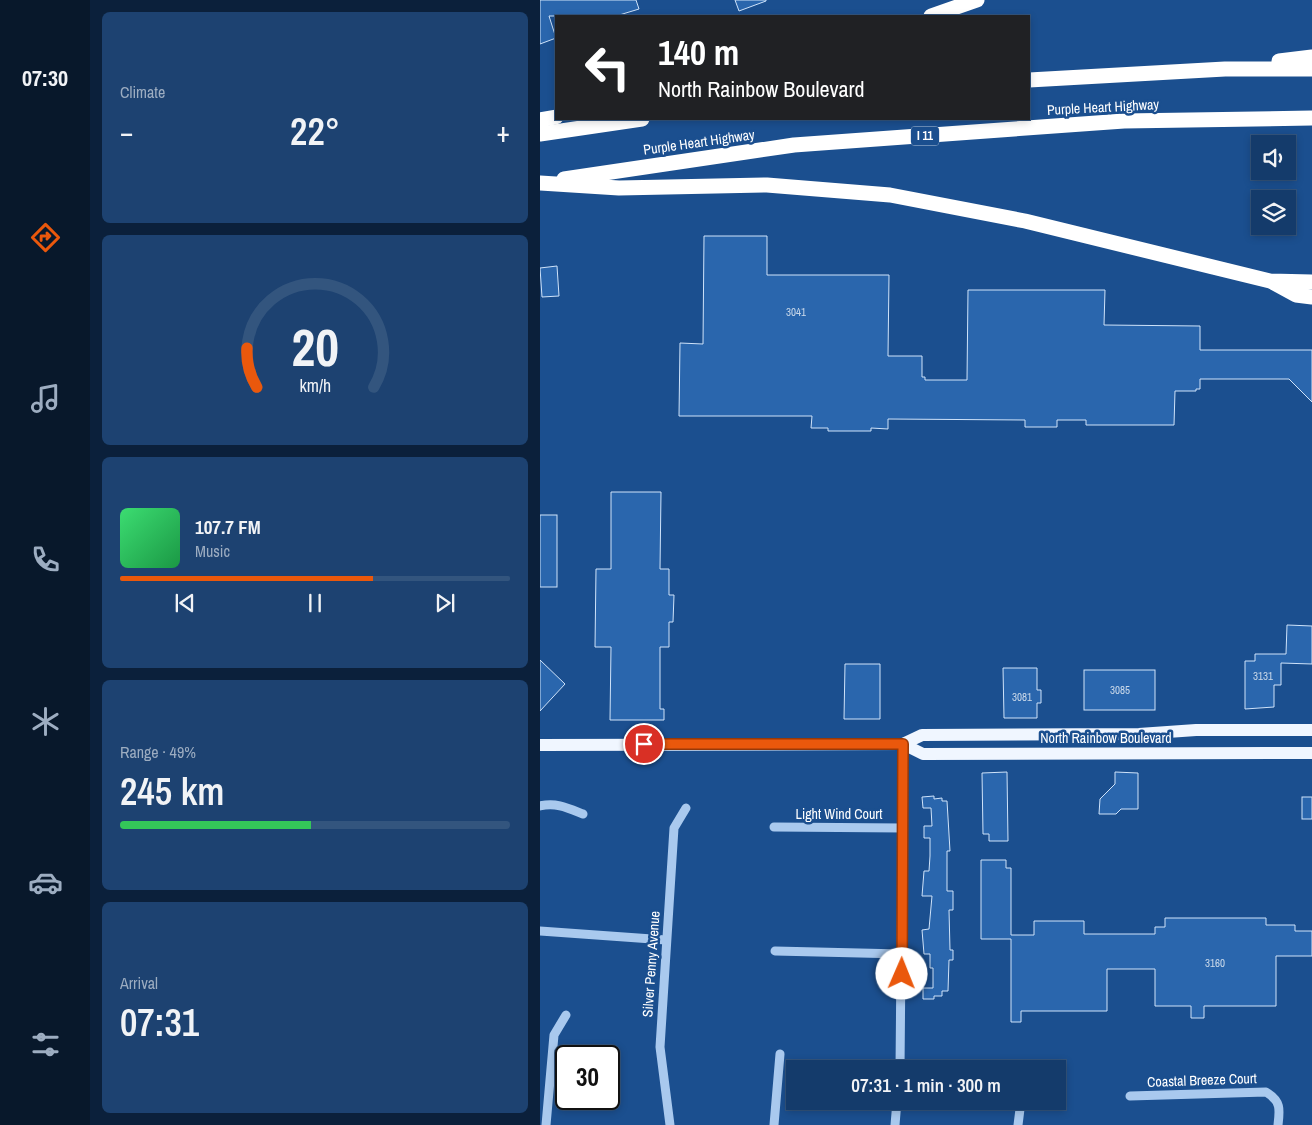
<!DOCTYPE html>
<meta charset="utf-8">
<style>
:root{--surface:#143b6b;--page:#1d4271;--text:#f1f3f6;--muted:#9dadc1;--line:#33557e;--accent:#ea580c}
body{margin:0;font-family:"Archivo Narrow",sans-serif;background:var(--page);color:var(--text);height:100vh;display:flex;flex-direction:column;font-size:19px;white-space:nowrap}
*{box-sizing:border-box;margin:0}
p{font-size:16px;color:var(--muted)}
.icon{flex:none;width:28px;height:28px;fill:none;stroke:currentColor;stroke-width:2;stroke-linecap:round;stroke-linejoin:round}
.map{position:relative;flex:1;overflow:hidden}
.details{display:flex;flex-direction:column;gap:12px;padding:12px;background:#0b203b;width:450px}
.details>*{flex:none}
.guide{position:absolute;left:15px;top:15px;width:475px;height:105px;border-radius:0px;box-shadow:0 2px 8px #0003,0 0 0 1px var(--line);background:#202124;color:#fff;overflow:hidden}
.tools{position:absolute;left:711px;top:135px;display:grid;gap:10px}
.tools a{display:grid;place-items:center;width:45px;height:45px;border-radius:0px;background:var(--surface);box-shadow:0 2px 8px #0003,0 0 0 1px var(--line);font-size:25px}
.speed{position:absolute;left:15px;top:1045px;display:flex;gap:10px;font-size:25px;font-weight:700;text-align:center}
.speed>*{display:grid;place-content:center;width:65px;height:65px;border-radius:50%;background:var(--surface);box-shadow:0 2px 8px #0003,0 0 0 1px var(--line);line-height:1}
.speed .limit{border:2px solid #111;border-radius:8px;background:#fff;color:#111}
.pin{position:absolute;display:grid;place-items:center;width:42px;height:42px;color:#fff;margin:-21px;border:2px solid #fff;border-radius:50%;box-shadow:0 1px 5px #0007}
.me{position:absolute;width:55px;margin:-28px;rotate:1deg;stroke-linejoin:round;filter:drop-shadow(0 0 4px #0008)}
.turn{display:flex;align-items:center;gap:18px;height:105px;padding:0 20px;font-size:22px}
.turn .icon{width:65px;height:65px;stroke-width:2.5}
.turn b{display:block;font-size:35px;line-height:42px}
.big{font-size:38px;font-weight:600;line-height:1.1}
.details .widget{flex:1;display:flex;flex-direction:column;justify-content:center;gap:8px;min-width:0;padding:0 18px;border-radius:8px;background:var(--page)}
.details .dial{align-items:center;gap:0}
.dial svg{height:130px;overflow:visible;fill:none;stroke:var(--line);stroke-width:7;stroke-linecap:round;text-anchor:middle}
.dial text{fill:var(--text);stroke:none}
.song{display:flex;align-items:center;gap:15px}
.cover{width:60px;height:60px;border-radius:8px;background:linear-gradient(135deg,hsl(140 70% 55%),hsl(140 70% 35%))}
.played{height:5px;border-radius:2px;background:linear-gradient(90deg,var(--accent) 65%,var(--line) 65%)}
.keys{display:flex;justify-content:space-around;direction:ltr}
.heat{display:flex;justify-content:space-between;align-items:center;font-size:28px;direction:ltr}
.charge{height:8px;border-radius:4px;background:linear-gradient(90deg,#34c759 49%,var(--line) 0)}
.trip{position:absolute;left:246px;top:1060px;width:280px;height:50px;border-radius:0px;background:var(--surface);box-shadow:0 2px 8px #0003,0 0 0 1px var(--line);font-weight:600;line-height:50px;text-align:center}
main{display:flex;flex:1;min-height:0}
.tabs{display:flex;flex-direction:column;width:90px;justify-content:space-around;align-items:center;background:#08182b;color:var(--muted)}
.tabs .icon{width:35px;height:35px}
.tabs .active{color:var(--accent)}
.tabs b{font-size:22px;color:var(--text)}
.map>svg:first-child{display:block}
</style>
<main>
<nav class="tabs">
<b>07:30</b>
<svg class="icon active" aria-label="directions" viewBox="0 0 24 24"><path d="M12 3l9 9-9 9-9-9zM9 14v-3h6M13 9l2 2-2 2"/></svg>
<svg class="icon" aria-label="music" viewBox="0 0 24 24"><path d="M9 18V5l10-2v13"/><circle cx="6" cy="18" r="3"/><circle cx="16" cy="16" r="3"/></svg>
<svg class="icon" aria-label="phone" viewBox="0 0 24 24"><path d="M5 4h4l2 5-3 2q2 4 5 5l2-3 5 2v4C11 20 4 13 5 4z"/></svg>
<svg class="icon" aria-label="climate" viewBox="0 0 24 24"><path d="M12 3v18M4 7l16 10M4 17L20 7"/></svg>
<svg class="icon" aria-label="car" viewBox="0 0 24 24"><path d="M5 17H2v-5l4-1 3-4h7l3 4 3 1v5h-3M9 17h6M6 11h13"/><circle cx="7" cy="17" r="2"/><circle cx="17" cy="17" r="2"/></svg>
<svg class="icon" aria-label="filters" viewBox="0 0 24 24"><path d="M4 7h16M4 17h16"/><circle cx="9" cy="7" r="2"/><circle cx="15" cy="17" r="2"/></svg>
</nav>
<section class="details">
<div class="widget"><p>Climate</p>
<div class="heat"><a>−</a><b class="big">22°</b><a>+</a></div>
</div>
<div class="widget dial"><svg viewBox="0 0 100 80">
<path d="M14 69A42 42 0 1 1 86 69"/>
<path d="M14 69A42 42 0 0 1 8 45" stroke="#ea580c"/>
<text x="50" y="56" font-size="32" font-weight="700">20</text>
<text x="50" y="72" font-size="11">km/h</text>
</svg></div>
<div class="widget">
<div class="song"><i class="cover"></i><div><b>107.7 FM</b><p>Music</p></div></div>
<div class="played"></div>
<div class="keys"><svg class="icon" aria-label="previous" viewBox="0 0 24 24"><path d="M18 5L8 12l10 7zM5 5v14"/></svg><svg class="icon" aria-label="pause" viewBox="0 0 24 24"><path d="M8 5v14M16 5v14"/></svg><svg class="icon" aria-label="next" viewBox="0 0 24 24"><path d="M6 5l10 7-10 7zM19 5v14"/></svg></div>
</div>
<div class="widget"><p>Range · 49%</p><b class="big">245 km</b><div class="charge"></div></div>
<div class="widget"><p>Arrival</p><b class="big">07:31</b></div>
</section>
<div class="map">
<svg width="772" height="1125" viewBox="0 0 772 1125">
<rect width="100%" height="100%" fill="#1b4f8f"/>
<!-- building -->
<g fill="#2a66ad" stroke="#cfe3fa">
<path d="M0,0H96L99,9L76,16H9L16,38L0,44Z"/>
<path d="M195,0H226V1L199,11Z"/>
<path d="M164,236H227V275H349L348,356H382V377H385V380H427L428,290H565L564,325L660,326V350H772V402L749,379H660V389H656V391H635L634,425H546V420H517V427H485V420L348,419V429L331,428V431H288V428H271L272,416H139L140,343L163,344Z"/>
<path d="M17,266L19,296L2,297L0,268Z"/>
<path d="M71,492H121L120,569H129V595H134L133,622H129V647H120V709H124V720H70L71,647H55L56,569H71Z"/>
<rect x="0" y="515" width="17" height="72"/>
<path d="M747,625L772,626V664L741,663V685H734V707L705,709V661H715V654H746Z"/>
<path d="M0,660L25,684L0,711Z"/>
<path d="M305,664H340V719H304Z"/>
<path d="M463,668H497V690H501V703H497V718H464Z"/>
<rect x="544" y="670" width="71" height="40"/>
<path d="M467,772L468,841H449V834H443L442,773Z"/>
<path d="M575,772L598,773V809H581L576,814H559L560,799L575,784Z"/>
<path d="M394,796V799L402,798V801H407L410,851H407V891H413V910H409L410,950H413V960H409L408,991H402V996H394V999H383V988H393V968H390V954H384L382,930L389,929L392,896H382L384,871H389L390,856V838H384V826H392L391,808H383L382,797Z"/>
<rect x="762" y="797" width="10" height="22"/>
<path d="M441,860H466V868H471V935H494V921H544V934H615V927H625V918H726V925H755V931H772V956H736V1006H664V1018H651V1006H615V969H567V1011H481V1022H471V939H441Z"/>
</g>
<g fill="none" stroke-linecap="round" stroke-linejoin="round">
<!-- minor -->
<g stroke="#a9c9ee" stroke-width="9">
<path d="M0,806C16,802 28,808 43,814"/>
<path d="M234,827L363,828"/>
<path d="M0,931L126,940"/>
<path d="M235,951L362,954"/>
<path d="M360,1069L363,744"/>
<path d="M590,1096L726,1092C741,1101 740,1109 738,1125"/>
<path d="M6,1125L14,1035L26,1015"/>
<path d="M130,1125L120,1047L134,828L146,808"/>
<path d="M234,1125L240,1054"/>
<path d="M355,1125L357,1101"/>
<path d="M478,1125L481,1101"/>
</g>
<!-- major -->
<g stroke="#f0f6ff" stroke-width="12">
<path d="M363,744L383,754L772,753"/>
<path d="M0,745L363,744L382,735L599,734L656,730H772"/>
</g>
<!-- highway -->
<g stroke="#fff" stroke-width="15">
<path d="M391,16L437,0"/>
<path d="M739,61L772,57"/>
<path d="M489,80L685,69H772"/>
<path d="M0,120L16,117"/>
<path d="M0,134L102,119"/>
<path d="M24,179L254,145L584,121L772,118"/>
<path d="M0,183L79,188L227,185L350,195L485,221L730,281L772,282"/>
<path d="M734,283L756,295L772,297"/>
</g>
</g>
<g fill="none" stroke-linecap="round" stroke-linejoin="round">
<!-- route casing -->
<g stroke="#983908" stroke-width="12">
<path id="route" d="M104,744H363L362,974"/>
</g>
<!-- route -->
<use href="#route" stroke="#ea580c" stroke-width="9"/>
</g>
<g text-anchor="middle" stroke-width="5" stroke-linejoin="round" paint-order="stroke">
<!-- number labels -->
<g font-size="11" fill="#cad9ea">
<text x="256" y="316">3041</text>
<text x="723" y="680">3131</text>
<text x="580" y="694">3085</text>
<text x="482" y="701">3081</text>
<text x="675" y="967">3160</text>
</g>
<!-- shield labels -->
<rect fill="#1b4f8f" stroke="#bbcadd" stroke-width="1" x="371" y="126.5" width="28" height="19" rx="4"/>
<g font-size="12" font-weight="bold" fill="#fff">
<text x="385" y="140">I 11</text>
</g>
<!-- street labels -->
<g font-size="14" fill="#fff" stroke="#1b4f8f">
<text transform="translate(563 107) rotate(-3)" y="5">Purple Heart Highway</text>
<text transform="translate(159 142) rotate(-8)" y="5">Purple Heart Highway</text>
<text x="566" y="743">North Rainbow Boulevard</text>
<text x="299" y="819">Light Wind Court</text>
<text transform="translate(111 964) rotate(-86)" y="5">Silver Penny Avenue</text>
<text transform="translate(662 1080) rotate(-2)" y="5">Coastal Breeze Court</text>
</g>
</g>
</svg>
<div class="tools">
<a><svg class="icon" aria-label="sound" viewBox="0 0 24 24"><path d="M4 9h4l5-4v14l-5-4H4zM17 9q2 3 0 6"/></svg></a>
<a><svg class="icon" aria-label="layers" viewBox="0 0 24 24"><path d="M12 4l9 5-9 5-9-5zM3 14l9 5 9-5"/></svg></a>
</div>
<div class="speed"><div class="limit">30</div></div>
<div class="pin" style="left:104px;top:744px;background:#d93025"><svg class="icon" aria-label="arrive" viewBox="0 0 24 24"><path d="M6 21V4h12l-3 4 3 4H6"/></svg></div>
<svg class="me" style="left:362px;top:974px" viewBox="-20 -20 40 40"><circle r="19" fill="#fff"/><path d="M0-13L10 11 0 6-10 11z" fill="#ea580c"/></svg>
<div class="trip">07:31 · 1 min · 300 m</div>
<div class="guide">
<div class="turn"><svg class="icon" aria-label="left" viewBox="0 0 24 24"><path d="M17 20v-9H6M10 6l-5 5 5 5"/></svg><div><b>140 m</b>North Rainbow Boulevard</div></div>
</div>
</div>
</main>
